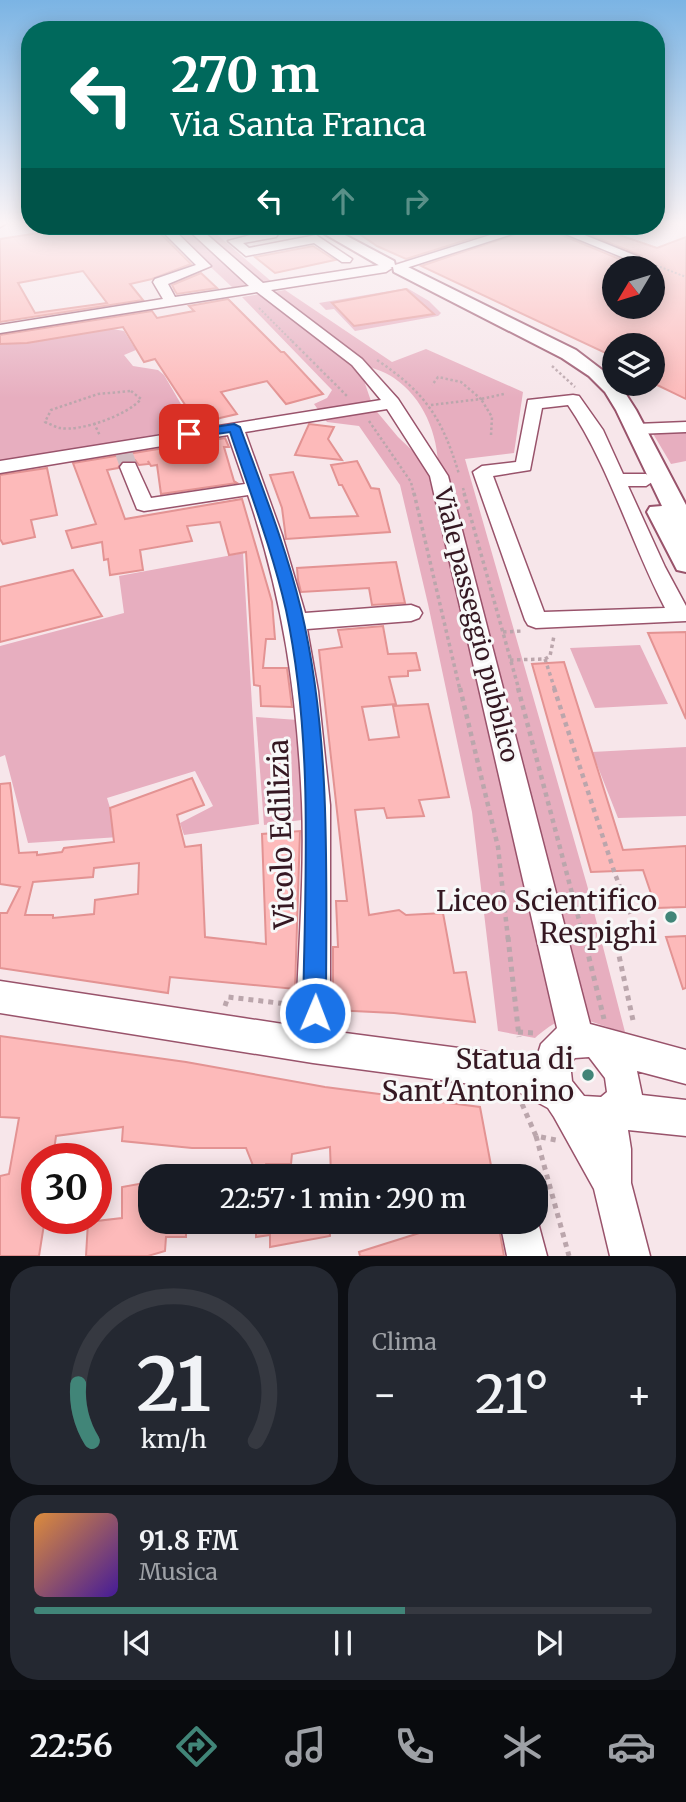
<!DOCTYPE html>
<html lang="it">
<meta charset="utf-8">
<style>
:root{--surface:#171b24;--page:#242831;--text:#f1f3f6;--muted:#9ea1a6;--line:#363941;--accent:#418578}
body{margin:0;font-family:Merriweather,serif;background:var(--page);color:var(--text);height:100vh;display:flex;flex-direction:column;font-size:26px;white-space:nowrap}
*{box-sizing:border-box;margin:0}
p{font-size:23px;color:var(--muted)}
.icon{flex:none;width:38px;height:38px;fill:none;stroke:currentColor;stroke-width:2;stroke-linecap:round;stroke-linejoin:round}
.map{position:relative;height:1256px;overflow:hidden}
.sheet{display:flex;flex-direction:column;gap:10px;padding:10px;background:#0d0f14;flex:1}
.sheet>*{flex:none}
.guide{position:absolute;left:21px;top:21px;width:644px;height:214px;border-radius:28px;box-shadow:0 4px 18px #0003;background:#00695c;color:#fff;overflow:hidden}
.needle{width:46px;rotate:232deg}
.buttons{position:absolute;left:602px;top:256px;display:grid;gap:14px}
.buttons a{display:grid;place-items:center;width:63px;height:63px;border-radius:50%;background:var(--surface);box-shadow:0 4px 18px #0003;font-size:35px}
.speed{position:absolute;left:21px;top:1143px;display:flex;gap:14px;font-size:35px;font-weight:700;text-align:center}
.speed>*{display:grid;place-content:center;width:91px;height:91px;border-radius:50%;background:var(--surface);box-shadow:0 4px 18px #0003;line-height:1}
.speed .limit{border:10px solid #d22;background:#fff;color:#111}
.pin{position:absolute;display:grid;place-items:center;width:60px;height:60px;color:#fff;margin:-30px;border-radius:14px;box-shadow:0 4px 10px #0006}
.me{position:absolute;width:77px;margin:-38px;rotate:1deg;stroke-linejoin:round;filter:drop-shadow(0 0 5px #0008)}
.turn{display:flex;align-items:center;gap:24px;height:147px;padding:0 35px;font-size:32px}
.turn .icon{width:91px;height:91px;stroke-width:2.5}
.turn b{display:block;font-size:49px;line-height:60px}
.lanes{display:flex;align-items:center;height:66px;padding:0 35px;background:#0003;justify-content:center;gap:35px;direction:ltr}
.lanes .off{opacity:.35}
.big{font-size:52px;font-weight:600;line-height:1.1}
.sheet .card{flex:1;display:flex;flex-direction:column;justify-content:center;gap:10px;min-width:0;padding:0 24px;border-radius:28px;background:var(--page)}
.sheet .dial{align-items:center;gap:0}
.dial svg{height:182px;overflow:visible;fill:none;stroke:var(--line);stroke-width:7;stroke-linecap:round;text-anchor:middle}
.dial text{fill:var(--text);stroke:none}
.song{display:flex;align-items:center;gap:21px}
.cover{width:84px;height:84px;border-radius:10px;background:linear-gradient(135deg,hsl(30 70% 55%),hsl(260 70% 35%))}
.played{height:7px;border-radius:4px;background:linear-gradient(90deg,var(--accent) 60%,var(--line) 60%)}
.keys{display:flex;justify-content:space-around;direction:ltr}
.heat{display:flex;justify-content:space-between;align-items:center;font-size:38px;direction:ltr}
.sheet .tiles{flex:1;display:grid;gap:10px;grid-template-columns:1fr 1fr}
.card:last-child{grid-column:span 2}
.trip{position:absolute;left:138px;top:1164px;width:410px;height:70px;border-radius:28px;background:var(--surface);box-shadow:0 4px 18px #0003;font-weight:600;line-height:70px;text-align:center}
.menu{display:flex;height:112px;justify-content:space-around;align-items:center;background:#090b0e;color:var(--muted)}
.menu .icon{width:49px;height:49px}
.menu .current{color:var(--accent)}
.menu b{font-size:32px;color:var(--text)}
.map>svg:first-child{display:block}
</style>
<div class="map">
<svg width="686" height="1256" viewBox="0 0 686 1256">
<rect width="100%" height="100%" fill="#f7e6ea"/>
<!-- green -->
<g fill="#e7aebf" fill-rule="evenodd">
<path d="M167,226H207L272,282L233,288Z"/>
<path d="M407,288L429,301L441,313L438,316L355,331L334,309L326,310L319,303Z"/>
<path d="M285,290L392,362L426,349L523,392L514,453L465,459L587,885L625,1032C582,1022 573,1004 535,1038L498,1031L472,812L428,604L400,485L359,426L327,422L314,404L327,398L332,390L242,297ZM358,363C370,367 384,371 394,378C425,399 440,439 438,475L398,437L373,407Z"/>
<path d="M107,328L124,331L136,350L124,355L133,366L158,370L164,375L195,428L0,462V345Z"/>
<path d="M686,431V461L671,464L652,432Z"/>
<path d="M243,553L259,824L184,835L180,823L213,806L195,771L107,798L119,837L28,843L5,755L0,757V646L124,613L119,576Z"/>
<path d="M640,645L668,704L595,708L570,648Z"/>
<path d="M256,717L298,720L309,819L264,825Z"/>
<path d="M686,747V816L618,818L592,752Z"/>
</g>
<!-- building -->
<g fill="#fdbaba" stroke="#e39393" stroke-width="2" fill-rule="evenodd">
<path d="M83,226H93L100,235L153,226L191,264L152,279L130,284L143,300L0,322V239ZM83,271L107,303L35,313L18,283Z"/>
<path d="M348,226H458L468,230L482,226H511L406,259L377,246Z"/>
<path d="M540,226L629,263H637L642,256L568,226H593L657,248L686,237V399L653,383V345H614V357L421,266ZM614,268H653V306H614Z"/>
<path d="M313,246L335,260L275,273L255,257Z"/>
<path d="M201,273L217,288L177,294L175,291L172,285Z"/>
<path d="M406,289L434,314L354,326L332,303Z"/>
<path d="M228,299L281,352H284L323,394L286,404L267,381L221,392L237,414L220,418L216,420L218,424L199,426L155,359L144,362L123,327L27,343L0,344V335L152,311L157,318L194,311L189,306Z"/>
<path d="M309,424L334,427L328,439L342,460L295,455Z"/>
<path d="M225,438L229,447H224L234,481L237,483L161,494L157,465L151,466L148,461L149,464L139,465L135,460H123L118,468L107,470L125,519L242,499L272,602L275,639H266L263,668H287L292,707L261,706L260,686L254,685L246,552L229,555L220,522L187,526L192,541L140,550L143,570L110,575L108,559L104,560L102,542L72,548L66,531L96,524L73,463Z"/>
<path d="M357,461L371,488L379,489L390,532L286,539L282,508L270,475L293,472L310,518L358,516L342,485H339L331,465Z"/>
<path d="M47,468L57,515L31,520L35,537L3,544L0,539V475Z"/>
<path d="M396,562L405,603L372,605L369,588L301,592L298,580L297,568Z"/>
<path d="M73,570L102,616L0,642V587Z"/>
<path d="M383,626L388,654L416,653L420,670L408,671V676L389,677L396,704L362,707L369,740L399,737L393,706L428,704L449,797L419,800L424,816L387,818L384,808L355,810L369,915L399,910L406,915L443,913L454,973L466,972L475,1022L394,1013L333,1010V947H338L336,901H347L319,650L342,647L338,630Z"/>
<path d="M686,632V719L648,633Z"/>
<path d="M564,662L623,850L686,846V907L656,908L643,870L591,872L532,664Z"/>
<path d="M192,778L204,805L177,815L185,847L201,845L205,937L266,944L262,834L300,831L295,989L170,977L168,993L0,968V913H7L20,887L0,884V784L10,783L19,853L37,852V855L62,852L64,848L114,842L110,808ZM139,863L138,894L95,900L94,914L53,918V915H25L33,882L93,877L94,868Z"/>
<path d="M686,936V988L683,989L666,937Z"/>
<path d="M0,1036L186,1062L325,1087L480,1107L493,1176H421L420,1171L331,1176L330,1147L292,1154L291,1164H266L264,1168H254L246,1148H192L122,1141L123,1127L56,1136L53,1158H37V1218H45L39,1256H0V1176L9,1174L19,1118L0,1117Z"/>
<path d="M150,1182V1222H186V1237H166L165,1251L148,1256H86L88,1222L122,1218V1187Z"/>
<path d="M256,1222H329L330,1236L270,1247V1235L256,1237Z"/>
<path d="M448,1222H498L504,1256H360L359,1252L448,1224Z"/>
</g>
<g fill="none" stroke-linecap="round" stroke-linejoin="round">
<!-- minor-tunnel -->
<path stroke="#d0bdc2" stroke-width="17" stroke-dasharray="17 9" stroke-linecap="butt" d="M123,451L129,467"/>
<!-- minor casing -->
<g stroke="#99536b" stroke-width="3">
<g id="minor">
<path d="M0,222H9L0,227Z"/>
<path d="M157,226H170L211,266L168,284L175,297L249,286L184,226H197L263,283L386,264L392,268L386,272L271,290L362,359L398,399L448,476L590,1024L686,1050V1084L637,1071L642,1095L686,1100V1136L628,1130L631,1149V1183L650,1256H610L594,1189L554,1117L548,1108L515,1090L313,1063L0,1013V981L296,1026C298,954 305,875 302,803C297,694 283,598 248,495L144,511L137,509L120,467L123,463H135L151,498L245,484L228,435L0,473V461L381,400L352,365L257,292L0,333V325L163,299L153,282L155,279L196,265ZM387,409L430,476L557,1028L541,1044L535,1063L519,1056L330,1031V805L318,691L307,629L411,621L419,618L422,613L419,608L411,605L305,613L282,535L245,432ZM589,1057L605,1078L607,1092L601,1097L584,1096L572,1081L570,1063L575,1058Z"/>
<path d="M260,226H280L274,230L278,234L276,237L243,243L249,248L316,235L352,259L350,262H342L314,243L246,256L228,241L262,232L258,228Z"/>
<path d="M287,226H307L301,230L287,231Z"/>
<path d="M519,226H537L406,268H396L395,265Z"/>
<path d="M546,226H562L639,257L637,260H629Z"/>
<path d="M573,395L579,396L603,430L623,474H646L655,480L646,486H628L665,567L686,606V621L536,628L528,625L525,620L473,472L482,466L516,462L528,400ZM568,405C609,465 631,543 665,608L544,612L493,476L530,470L542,408Z"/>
<path d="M686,422V432L636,434L627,429L636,424Z"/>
<path d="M536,1215L547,1256H507L500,1222H536Z"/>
</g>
</g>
<!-- major casing -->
<g stroke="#99536b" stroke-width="4">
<path id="major" d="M311,226H328L394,261L395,265L406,266L576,350L614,379V383L620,385L636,410L686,505V572L677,570L647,512L650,507L662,506L616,410L605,392L589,376L562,358L394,272L393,267H382Z"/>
</g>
<!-- path-far4 -->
<g stroke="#bba6ac" stroke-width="2" stroke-dasharray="2 2" stroke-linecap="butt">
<path d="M645,261L686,277"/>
<path d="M259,308L293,342"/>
</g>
<!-- path-far3 -->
<g stroke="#bba6ac" stroke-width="2.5" stroke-dasharray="2.5 2.5" stroke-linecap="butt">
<path d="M292,341L348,397"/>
<path d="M377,360C426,393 442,418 459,474"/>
<path d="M552,366L575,387"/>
<path d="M131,391L141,399C128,415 80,432 60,428C55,427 50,424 45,422L51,410L98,394Z"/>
<path d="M431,405L481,399L461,382L438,377L432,385"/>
<path d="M369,421L411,482L414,495"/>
<path d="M94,423L100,436"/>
<path d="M491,435L492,417L481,399L504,394"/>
<path d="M463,488L465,495"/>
</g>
<!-- path-far2 -->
<g stroke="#bba6ac" stroke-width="3.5" stroke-dasharray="3.5 3.5" stroke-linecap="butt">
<path d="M414,493L460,690"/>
<path d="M464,493L519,690"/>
<path d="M503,632L523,631"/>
<path d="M545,659L555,690"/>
<path d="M545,659L550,656L554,636"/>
<path d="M510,660L545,659"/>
</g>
<!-- path-far1 -->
<g stroke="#bba6ac" stroke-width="4.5" stroke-dasharray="4.5 4.5" stroke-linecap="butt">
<path d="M460,688L498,847L508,939"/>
<path d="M518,688L584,939"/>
<path d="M554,688L615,874L636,928L613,929L615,939"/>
</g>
<!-- path -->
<g stroke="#bba6ac" stroke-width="5" stroke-dasharray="5 5" stroke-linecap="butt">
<path d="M508,937L519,1037"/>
<path d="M584,937L604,1019"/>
<path d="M615,937L634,1025"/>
<path d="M225,1006L228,997L287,1004"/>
<path d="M518,1032L535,1033"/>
<path d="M522,1104L536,1136L556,1140"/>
<path d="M536,1136L569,1256"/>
</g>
<!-- minor -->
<use href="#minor" fill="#fff" fill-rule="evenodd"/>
<!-- major -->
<use href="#major" fill="#fff" fill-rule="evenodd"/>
</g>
<!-- sky -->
<linearGradient id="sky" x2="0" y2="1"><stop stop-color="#7bb4e4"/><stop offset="0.56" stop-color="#fbf4f6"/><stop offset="1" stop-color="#fbf4f6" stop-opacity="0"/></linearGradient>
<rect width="686" height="398" fill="url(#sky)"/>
<!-- route -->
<path fill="#1a73e8" stroke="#114b97" stroke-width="2" d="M234,424L240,427C262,487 286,547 301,609C332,741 326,879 326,1013L323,1022L315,1025L307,1022L303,1013C305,880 314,742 286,610C272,549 249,490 230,432L189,438L183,434L189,431Z"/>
<!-- markers -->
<g fill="#418578" stroke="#f8f8f8" stroke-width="2.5">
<circle cx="671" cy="917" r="7"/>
<circle cx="588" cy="1075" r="7"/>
</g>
<g text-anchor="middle" stroke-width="6" stroke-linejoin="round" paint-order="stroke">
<!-- street labels -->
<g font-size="24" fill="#351822" stroke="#f8f8f8">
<text transform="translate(476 625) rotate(76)" y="8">Viale passeggio pubblico</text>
</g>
<!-- near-street labels -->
<g font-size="28" fill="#351822" stroke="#f8f8f8">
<text transform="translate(281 834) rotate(-92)" y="10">Vicolo Edilizia</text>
</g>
<!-- near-poi labels -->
<g font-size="28" fill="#351822" stroke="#f8f8f8" text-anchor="end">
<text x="657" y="911">Liceo Scientifico<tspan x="657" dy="32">Respighi</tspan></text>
<text x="574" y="1069">Statua di<tspan x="574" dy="32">Sant'Antonino</tspan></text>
</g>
</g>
</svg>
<div class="buttons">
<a><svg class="needle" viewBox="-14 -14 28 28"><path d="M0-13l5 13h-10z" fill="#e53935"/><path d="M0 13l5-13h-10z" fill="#9ea1a6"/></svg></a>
<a><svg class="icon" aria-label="layers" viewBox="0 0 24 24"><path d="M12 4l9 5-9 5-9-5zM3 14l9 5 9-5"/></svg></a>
</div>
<div class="speed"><div class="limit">30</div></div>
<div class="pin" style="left:189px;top:434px;background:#d93025"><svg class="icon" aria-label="arrive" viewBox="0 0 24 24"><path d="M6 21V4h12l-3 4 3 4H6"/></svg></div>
<svg class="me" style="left:315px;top:1013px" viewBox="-20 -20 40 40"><circle r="17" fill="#1a73e8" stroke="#fff" stroke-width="3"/><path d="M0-11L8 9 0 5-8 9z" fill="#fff"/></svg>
<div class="trip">22:57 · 1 min · 290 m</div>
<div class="guide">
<div class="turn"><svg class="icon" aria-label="left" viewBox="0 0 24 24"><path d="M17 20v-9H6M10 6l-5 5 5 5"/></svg><div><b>270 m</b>Via Santa Franca</div></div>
<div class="lanes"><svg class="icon" aria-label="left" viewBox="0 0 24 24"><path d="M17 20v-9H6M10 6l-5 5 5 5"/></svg><svg class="icon off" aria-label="ahead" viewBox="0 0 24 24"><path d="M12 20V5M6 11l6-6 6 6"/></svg><svg class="icon off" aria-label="right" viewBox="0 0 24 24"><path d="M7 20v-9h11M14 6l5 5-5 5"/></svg></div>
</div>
</div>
<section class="sheet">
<div class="tiles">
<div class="card dial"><svg viewBox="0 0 100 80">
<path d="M14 69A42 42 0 1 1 86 69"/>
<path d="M14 69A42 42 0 0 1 8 44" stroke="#418578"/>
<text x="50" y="56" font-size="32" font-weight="700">21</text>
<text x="50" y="72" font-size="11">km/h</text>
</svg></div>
<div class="card"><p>Clima</p>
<div class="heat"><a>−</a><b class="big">21°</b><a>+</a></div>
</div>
<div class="card">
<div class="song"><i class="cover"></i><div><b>91.8 FM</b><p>Musica</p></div></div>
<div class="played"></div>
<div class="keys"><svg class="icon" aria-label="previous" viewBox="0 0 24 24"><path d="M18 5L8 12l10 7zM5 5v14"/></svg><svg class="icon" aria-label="pause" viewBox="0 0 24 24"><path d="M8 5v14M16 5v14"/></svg><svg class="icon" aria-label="next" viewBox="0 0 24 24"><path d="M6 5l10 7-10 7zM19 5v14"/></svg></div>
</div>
</div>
</section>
<nav class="menu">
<b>22:56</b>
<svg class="icon current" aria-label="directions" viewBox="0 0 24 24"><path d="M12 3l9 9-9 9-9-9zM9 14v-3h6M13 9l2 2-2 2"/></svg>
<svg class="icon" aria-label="music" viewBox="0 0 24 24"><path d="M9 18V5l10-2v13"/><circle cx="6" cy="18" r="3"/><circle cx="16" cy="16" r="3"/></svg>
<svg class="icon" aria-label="phone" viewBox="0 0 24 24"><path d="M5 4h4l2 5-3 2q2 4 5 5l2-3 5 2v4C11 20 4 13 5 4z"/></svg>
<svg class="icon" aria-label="climate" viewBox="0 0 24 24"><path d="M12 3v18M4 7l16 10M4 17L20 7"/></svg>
<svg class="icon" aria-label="car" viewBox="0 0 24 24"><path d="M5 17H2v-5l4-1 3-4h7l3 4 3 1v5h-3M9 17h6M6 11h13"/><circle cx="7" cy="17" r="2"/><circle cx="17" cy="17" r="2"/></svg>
</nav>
